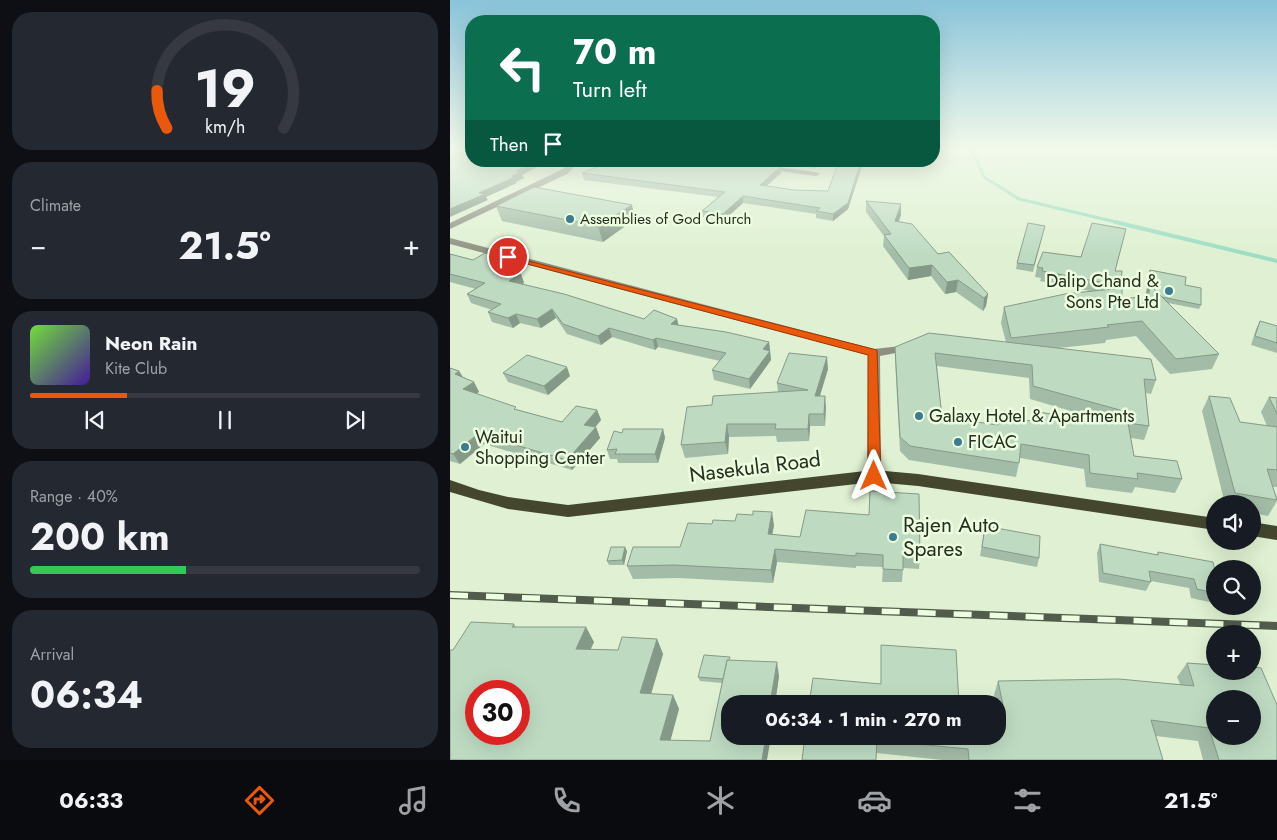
<!DOCTYPE html>
<meta charset="utf-8">
<style>
:root{--surface:#171b24;--page:#242831;--text:#f1f3f6;--muted:#9ea1a6;--line:#363941;--accent:#ea580c}
body{margin:0;font-family:Jost,sans-serif;background:var(--page);color:var(--text);height:100vh;display:flex;flex-direction:column;font-size:19px;white-space:nowrap}
*{box-sizing:border-box;margin:0}
p{font-size:16px;color:var(--muted)}
.icon{flex:none;width:28px;height:28px;fill:none;stroke:currentColor;stroke-width:2;stroke-linecap:round;stroke-linejoin:round}
.map{position:relative;flex:1;overflow:hidden}
.panel{display:flex;flex-direction:column;gap:12px;padding:12px;background:#0d0f14;width:450px}
.panel>*{flex:none}
.top-card{position:absolute;left:15px;top:15px;width:475px;height:152px;border-radius:20px;box-shadow:0 5px 20px #0002;background:#0b6e4f;color:#fff;overflow:hidden}
.tools{position:absolute;left:756px;top:495px;display:grid;gap:10px}
.tools a{display:grid;place-items:center;width:55px;height:55px;border-radius:50%;background:var(--surface);box-shadow:0 5px 20px #0002;font-size:25px}
.speed{position:absolute;left:15px;top:680px;display:flex;gap:10px;font-size:25px;font-weight:700;text-align:center}
.speed>*{display:grid;place-content:center;width:65px;height:65px;border-radius:50%;background:var(--surface);box-shadow:0 5px 20px #0002;line-height:1}
.speed .limit{border:8px solid #d22;background:#fff;color:#111}
.pin{position:absolute;display:grid;place-items:center;width:42px;height:42px;color:#fff;margin:-21px;border:2px solid #fff;border-radius:50%;box-shadow:0 1px 5px #0007}
.me{position:absolute;width:55px;margin:-28px;rotate:0deg;stroke-linejoin:round;filter:drop-shadow(0 0 4px #0008)}
.turn{display:flex;align-items:center;gap:18px;height:105px;padding:0 25px;font-size:22px}
.turn .icon{width:65px;height:65px;stroke-width:2.5}
.turn b{display:block;font-size:35px;line-height:42px}
.then{display:flex;align-items:center;height:48px;padding:0 25px;background:#0003;gap:10px;font-size:19px}
.big{font-size:38px;font-weight:700;line-height:1.1}
.panel .tile{flex:1;display:flex;flex-direction:column;justify-content:center;gap:8px;min-width:0;padding:0 18px;border-radius:20px;background:var(--page)}
.panel .dial{align-items:center;gap:0}
.dial svg{height:130px;overflow:visible;fill:none;stroke:var(--line);stroke-width:7;stroke-linecap:round;text-anchor:middle}
.dial text{fill:var(--text);stroke:none}
.song{display:flex;align-items:center;gap:15px}
.cover{width:60px;height:60px;border-radius:8px;background:linear-gradient(135deg,hsl(100 70% 55%),hsl(260 70% 35%))}
.played{height:5px;border-radius:2px;background:linear-gradient(90deg,var(--accent) 25%,var(--line) 25%)}
.keys{display:flex;justify-content:space-around;direction:ltr}
.heat{display:flex;justify-content:space-between;align-items:center;font-size:28px;direction:ltr}
.charge{height:8px;border-radius:4px;background:linear-gradient(90deg,#34c759 40%,var(--line) 0)}
.trip{position:absolute;left:271px;top:695px;width:285px;height:50px;border-radius:20px;background:var(--surface);box-shadow:0 5px 20px #0002;font-weight:700;line-height:50px;text-align:center}
.menu{display:flex;height:80px;justify-content:space-around;align-items:center;background:#090b0e;color:var(--muted)}
.menu .icon{width:35px;height:35px}
.menu .on{color:var(--accent)}
.menu b{font-size:22px;color:var(--text)}
main{display:flex;flex:1;min-height:0}
.map>svg:first-child{display:block}
</style>
<main>
<section class="panel">
<div class="tile dial"><svg viewBox="0 0 100 80">
<path d="M14 69A42 42 0 1 1 86 69"/>
<path d="M14 69A42 42 0 0 1 8 46" stroke="#ea580c"/>
<text x="50" y="56" font-size="32" font-weight="700">19</text>
<text x="50" y="72" font-size="11">km/h</text>
</svg></div>
<div class="tile"><p>Climate</p>
<div class="heat"><a>−</a><b class="big">21.5°</b><a>+</a></div>
</div>
<div class="tile">
<div class="song"><i class="cover"></i><div><b>Neon Rain</b><p>Kite Club</p></div></div>
<div class="played"></div>
<div class="keys"><svg class="icon" aria-label="previous" viewBox="0 0 24 24"><path d="M18 5L8 12l10 7zM5 5v14"/></svg><svg class="icon" aria-label="pause" viewBox="0 0 24 24"><path d="M8 5v14M16 5v14"/></svg><svg class="icon" aria-label="next" viewBox="0 0 24 24"><path d="M6 5l10 7-10 7zM19 5v14"/></svg></div>
</div>
<div class="tile"><p>Range · 40%</p><b class="big">200 km</b><div class="charge"></div></div>
<div class="tile"><p>Arrival</p><b class="big">06:34</b></div>
</section>
<div class="map">
<svg width="827" height="760" viewBox="0 0 827 760">
<rect width="100%" height="100%" fill="#dff1d2"/>
<g fill="none" stroke-linecap="round" stroke-linejoin="round">
<!-- stream-far1 -->
<path stroke="#9cddc4" stroke-width="3" d="M521,148L534,177L569,199L670,223"/>
<!-- stream -->
<path stroke="#9cddc4" stroke-width="4" d="M665,222L827,261"/>
<!-- minor -->
<g fill="#8e8f81" fill-rule="evenodd">
<path d="M122,161H130L117,174L0,229V223L111,170Z"/>
<path d="M311,165L366,172L370,174L366,176L314,169L310,167Z"/>
<path d="M0,238L424,349L451,346L453,349L451,352L430,356L431,476L429,480L424,482L419,480L417,476L418,355L0,244Z"/>
</g>
<!-- major -->
<g fill="#44472e" fill-rule="evenodd">
<path d="M424,470L468,474L765,518V530L468,486L424,482L118,517L58,509L0,492V480L29,490L58,497L118,505Z"/>
<path d="M802,522L827,526V540L802,536Z"/>
</g>
<!-- rail casing -->
<g stroke="#525c4c" stroke-width="8">
<path id="rail" d="M0,595L827,626"/>
</g>
<!-- rail -->
<use href="#rail" stroke="#ecfedf" stroke-width="5.5" stroke-dasharray="18" stroke-linecap="butt"/>
</g>
<!-- wall -->
<g fill="#a3bca7" fill-rule="evenodd">
<path d="M306,161H373L365,168Z"/>
<path d="M151,162L330,167L331,173L316,186L344,190L378,191L412,166L398,209L383,221L366,218V214L293,203L274,220L253,217L252,211L268,197L134,180L132,173L152,165Z"/>
<path d="M416,201L451,215L448,222L538,294L536,306L533,311L506,292L495,294L481,276L458,280L433,246L434,236L416,212Z"/>
<path d="M46,206L185,219L153,242L52,221Z"/>
<path d="M595,226L583,272L566,269L567,263Z"/>
<path d="M0,254L23,260L72,270L68,273L71,274L74,283L72,284L194,319H227L228,325L319,342L321,360L300,389L264,380L262,370L270,361L208,347L205,350L162,337L151,345L117,334L106,318L91,328L70,323L63,328L42,322L38,312L42,310L21,303L17,294L26,289L0,282Z"/>
<path d="M587,267L665,271L671,286L670,288L672,299L694,304L699,274L700,270L735,285L751,305L749,309L718,303L769,354L762,369L720,374L686,336L656,340L655,343L609,348L706,380L701,394L696,393L699,426L694,440L681,438L684,456L732,479L725,493L685,487L682,493L636,487L634,469L570,458L566,477L459,460L450,451L445,360V347L556,342L551,323L554,307L640,291L590,281L591,278L585,277ZM487,366L579,378L580,399L655,421L587,412L585,420L548,425L492,417Z"/>
<path d="M810,321L827,326V353L801,345L806,329Z"/>
<path d="M0,368L9,371L13,377L24,382L29,392L26,394L68,410L112,422L147,410L151,420L145,427H146L150,438L122,470L34,444L10,464L0,461Z"/>
<path d="M378,369L370,396H375V426H360L359,441L327,442L326,436L279,437L278,454L235,458L231,445L262,405L328,392L327,383Z"/>
<path d="M53,373L120,376L98,395L58,382Z"/>
<path d="M759,396L790,422L817,426L811,412L819,397L827,398V487H823L827,498V501L818,516L802,513V504H775L752,411Z"/>
<path d="M213,429L215,438L208,463H168L167,459H160L157,450L172,433Z"/>
<path d="M262,524L324,525L322,534L470,556L469,569L453,568L452,582H432L433,567L406,566V568L327,562L323,583L228,578L183,579L177,566L230,547Z"/>
<path d="M535,526L589,558L587,567L530,556Z"/>
<path d="M650,544L707,555L708,552L765,571V602L764,603L741,598L739,588L701,581L696,591L649,582L647,553Z"/>
<path d="M177,551L174,565H159L157,561Z"/>
<path d="M64,624L66,627L144,642L140,649L168,650L207,639L213,654L201,694L223,695L229,709L220,741H260L272,683L250,681L248,677L281,660L329,676L325,704H280L317,760H0L3,650Z"/>
<path d="M737,663L827,760H753L748,741L706,736L713,760H492L427,753L355,736H548V704H546L544,695L548,681L730,684L727,677Z"/>
</g>
<!-- shaded-wall -->
<g fill="#859988">
<path d="M85,161H99L72,175L74,178L66,182L67,183L36,197L38,200L0,217V209L29,193L62,176L66,171Z"/>
<path d="M365,161H373L365,168L364,162Z"/>
<path d="M411,161H423L412,166L398,209L383,221V214Z"/>
<path d="M330,167L331,173L311,191L310,185Z"/>
<path d="M293,196V203L274,220L273,214Z"/>
<path d="M451,204V215L445,232V221Z"/>
<path d="M182,205L185,219L153,242L148,226Z"/>
<path d="M69,261L72,270L59,279L56,270Z"/>
<path d="M482,265L481,276L458,280L459,268Z"/>
<path d="M71,274L74,283L63,290L59,281Z"/>
<path d="M508,280L506,292L495,294L497,282Z"/>
<path d="M538,294L536,306L533,311L534,298Z"/>
<path d="M102,309L106,318L91,328L87,319Z"/>
<path d="M66,314L70,323L63,328L58,318Z"/>
<path d="M227,319L229,328L221,324Z"/>
<path d="M159,328L162,337L151,345L148,336Z"/>
<path d="M206,338L208,347L205,350L203,340Z"/>
<path d="M319,342L321,360L300,389L299,379L313,349Z"/>
<path d="M377,357L378,369L366,408L365,396Z"/>
<path d="M117,367L120,376L98,395L94,386Z"/>
<path d="M9,371L15,381L5,374Z"/>
<path d="M24,382L29,392L18,399L13,389Z"/>
<path d="M375,396L376,408L375,426L374,414Z"/>
<path d="M147,410L151,420L138,436L134,425Z"/>
<path d="M359,414L360,426L359,441L358,429Z"/>
<path d="M277,424L279,437L278,454L275,442Z"/>
<path d="M146,427L150,438L122,470L117,460Z"/>
<path d="M213,429L215,438L208,463L205,454Z"/>
<path d="M28,434L34,444L10,464L3,454Z"/>
<path d="M322,512L324,525L320,547L318,534Z"/>
<path d="M175,547L177,551L174,565L172,560Z"/>
<path d="M325,549L327,562L323,583L321,570Z"/>
<path d="M136,627L144,642L134,664L126,649Z"/>
<path d="M207,639L213,654L197,707L190,693Z"/>
<path d="M327,662L329,676L325,704H320Z"/>
<path d="M223,695L229,709L217,753L210,740Z"/>
<path d="M316,736H321L317,760H312Z"/>
</g>
<!-- building -->
<g fill="#bedbc2" stroke="#859988" fill-rule="evenodd">
<path d="M0,148H21V161H85L66,171L71,172L62,176L65,177L29,193L35,194L0,209Z"/>
<path d="M152,161H299L330,167L310,185L344,190L378,191L389,161H411L398,203L383,214L366,211L370,208L293,196L273,214L252,211L275,192L132,173L155,164L151,162Z"/>
<path d="M84,187L182,205L148,226L46,206Z"/>
<path d="M416,201L451,204L445,221L462,224L488,254L499,252L538,294L534,298L508,280L497,282L482,265L459,268L434,235L441,234Z"/>
<path d="M578,223L595,226L584,265L567,263Z"/>
<path d="M642,223L676,229L665,271H672L671,286L592,271L593,268L587,267L593,252L631,257Z"/>
<path d="M35,253L69,261L56,270L71,274L59,281L114,294L194,319L204,310L227,319L221,324L276,332L319,342L313,349L320,351L299,379L262,370L276,353L206,338L203,340L159,328L148,336L113,324L102,309L87,319L66,314L58,318L38,312L51,304L17,294L35,283L0,274V254L23,260Z"/>
<path d="M700,270L736,277L735,285L751,288V305L712,297L700,285L697,294Z"/>
<path d="M700,285L769,354L726,359L692,321L657,325L659,327L561,338L554,307L615,294L672,288V299L690,297L697,308Z"/>
<path d="M810,321L827,326V343L805,336Z"/>
<path d="M479,333L701,359L706,380L694,379L699,426L678,423L684,456L727,461L732,479L687,473L688,479L640,473L639,455L571,444L569,463L460,446L450,437L445,347ZM485,353L582,365L583,386L670,410L667,423L587,412V420L548,423V425L492,417Z"/>
<path d="M339,353L377,357L365,396H375L374,414H359L358,429H325L326,424H277L275,442L231,445L237,407L262,405L263,396L358,390L327,383Z"/>
<path d="M77,355L117,367L94,386L53,373Z"/>
<path d="M0,368L9,371L5,374L24,382L13,389L66,407L64,409L112,422L126,406L147,410L134,425L146,427L117,460L28,434L3,454L0,453Z"/>
<path d="M759,396L780,398L790,422L827,427V470L817,469L827,500L785,493Z"/>
<path d="M819,397L827,398V414Z"/>
<path d="M173,429H213L205,454H165L167,449L157,450L164,431L172,433Z"/>
<path d="M420,491L469,494L470,556L453,555V570L433,569V555L406,553V556L325,549L321,570L224,565L177,566L183,547H230L238,523L262,524L263,520L285,521L287,514L303,515V511L322,512L318,534L350,537L356,510L419,515Z"/>
<path d="M535,526L590,536L589,558L532,547Z"/>
<path d="M650,544L708,555V552L763,562L765,571V593L747,589L744,579L699,571L701,582L653,573Z"/>
<path d="M161,547H175L172,560L157,561Z"/>
<path d="M21,622L64,624L62,627H136L126,649L168,650L172,637L207,639L190,693L223,695L210,740L260,741L277,660L327,662L320,704H280V736H316L312,760H0V650H3ZM26,691H69V734H26Z"/>
<path d="M431,645L506,650L509,704H359L363,678L431,684Z"/>
<path d="M254,655L280,657L279,660H277L273,679L248,677Z"/>
<path d="M737,663L765,665V671H802V667L811,668L827,705V760H769L759,728L701,720L713,760H519L518,749L427,740L426,760H352L355,736H548V705H553L548,681L669,679L744,686ZM765,699H802V736H765Z"/>
</g>
<!-- sky -->
<linearGradient id="sky" x2="0" y2="1"><stop stop-color="#89c4da"/><stop offset="0.58" stop-color="#f1f9eb"/><stop offset="1" stop-color="#f1f9eb" stop-opacity="0"/></linearGradient>
<rect width="827" height="255" fill="url(#sky)"/>
<!-- route -->
<path fill="#ea580c" stroke="#983908" d="M55,255L427,350L431,476L429,480L424,481L418,476V355L55,258Z"/>
<!-- markers -->
<g fill="#3d7b90" stroke="#ecfedf" stroke-width="2">
<circle cx="120" cy="219" r="5"/>
<circle cx="719" cy="291" r="5"/>
<circle cx="469" cy="416" r="5"/>
<circle cx="508" cy="442" r="5"/>
<circle cx="15" cy="447" r="5"/>
<circle cx="443" cy="537" r="5"/>
</g>
<g text-anchor="middle" stroke-width="5" stroke-linejoin="round" paint-order="stroke">
<!-- far-poi labels -->
<g font-size="15" fill="#262d21" stroke="#ecfedf" text-anchor="start">
<text x="130" y="224">Assemblies of God Church</text>
</g>
<!-- poi labels -->
<g font-size="18" fill="#262d21" stroke="#ecfedf" text-anchor="start">
<text x="709" y="287" text-anchor="end">Dalip Chand &amp;<tspan x="709" dy="21">Sons Pte Ltd</tspan></text>
<text x="479" y="422">Galaxy Hotel &amp; Apartments</text>
<text x="25" y="443">Waitui<tspan x="25" dy="21">Shopping Center</tspan></text>
<text x="518" y="448">FICAC</text>
</g>
<!-- near-street labels -->
<g font-size="21" fill="#262d21" stroke="#ecfedf">
<text transform="translate(305 467) rotate(-7)" y="7">Nasekula Road</text>
</g>
<!-- near-poi labels -->
<g font-size="21" fill="#262d21" stroke="#ecfedf" text-anchor="start">
<text x="453" y="532">Rajen Auto<tspan x="453" dy="24">Spares</tspan></text>
</g>
</g>
</svg>
<div class="tools">
<a><svg class="icon" aria-label="sound" viewBox="0 0 24 24"><path d="M4 9h4l5-4v14l-5-4H4zM17 9q2 3 0 6"/></svg></a>
<a><svg class="icon" aria-label="search" viewBox="0 0 24 24"><circle cx="10" cy="10" r="6"/><path d="M15 15l6 6"/></svg></a>
<a>+</a>
<a>−</a>
</div>
<div class="speed"><div class="limit">30</div></div>
<div class="pin" style="left:58px;top:257px;background:#d93025"><svg class="icon" aria-label="arrive" viewBox="0 0 24 24"><path d="M6 21V4h12l-3 4 3 4H6"/></svg></div>
<svg class="me" style="left:424px;top:476px" viewBox="-20 -20 40 40"><path d="M0-17L14 15 0 8-14 15z" fill="#ea580c" stroke="#fff" stroke-width="4"/></svg>
<div class="trip">06:34 · 1 min · 270 m</div>
<div class="top-card">
<div class="turn"><svg class="icon" aria-label="left" viewBox="0 0 24 24"><path d="M17 20v-9H6M10 6l-5 5 5 5"/></svg><div><b>70 m</b>Turn left</div></div>
<div class="then">Then<svg class="icon" aria-label="arrive" viewBox="0 0 24 24"><path d="M6 21V4h12l-3 4 3 4H6"/></svg></div>
</div>
</div>
</main>
<nav class="menu">
<b>06:33</b>
<svg class="icon on" aria-label="directions" viewBox="0 0 24 24"><path d="M12 3l9 9-9 9-9-9zM9 14v-3h6M13 9l2 2-2 2"/></svg>
<svg class="icon" aria-label="music" viewBox="0 0 24 24"><path d="M9 18V5l10-2v13"/><circle cx="6" cy="18" r="3"/><circle cx="16" cy="16" r="3"/></svg>
<svg class="icon" aria-label="phone" viewBox="0 0 24 24"><path d="M5 4h4l2 5-3 2q2 4 5 5l2-3 5 2v4C11 20 4 13 5 4z"/></svg>
<svg class="icon" aria-label="climate" viewBox="0 0 24 24"><path d="M12 3v18M4 7l16 10M4 17L20 7"/></svg>
<svg class="icon" aria-label="car" viewBox="0 0 24 24"><path d="M5 17H2v-5l4-1 3-4h7l3 4 3 1v5h-3M9 17h6M6 11h13"/><circle cx="7" cy="17" r="2"/><circle cx="17" cy="17" r="2"/></svg>
<svg class="icon" aria-label="filters" viewBox="0 0 24 24"><path d="M4 7h16M4 17h16"/><circle cx="9" cy="7" r="2"/><circle cx="15" cy="17" r="2"/></svg>
<b>21.5°</b>
</nav>
